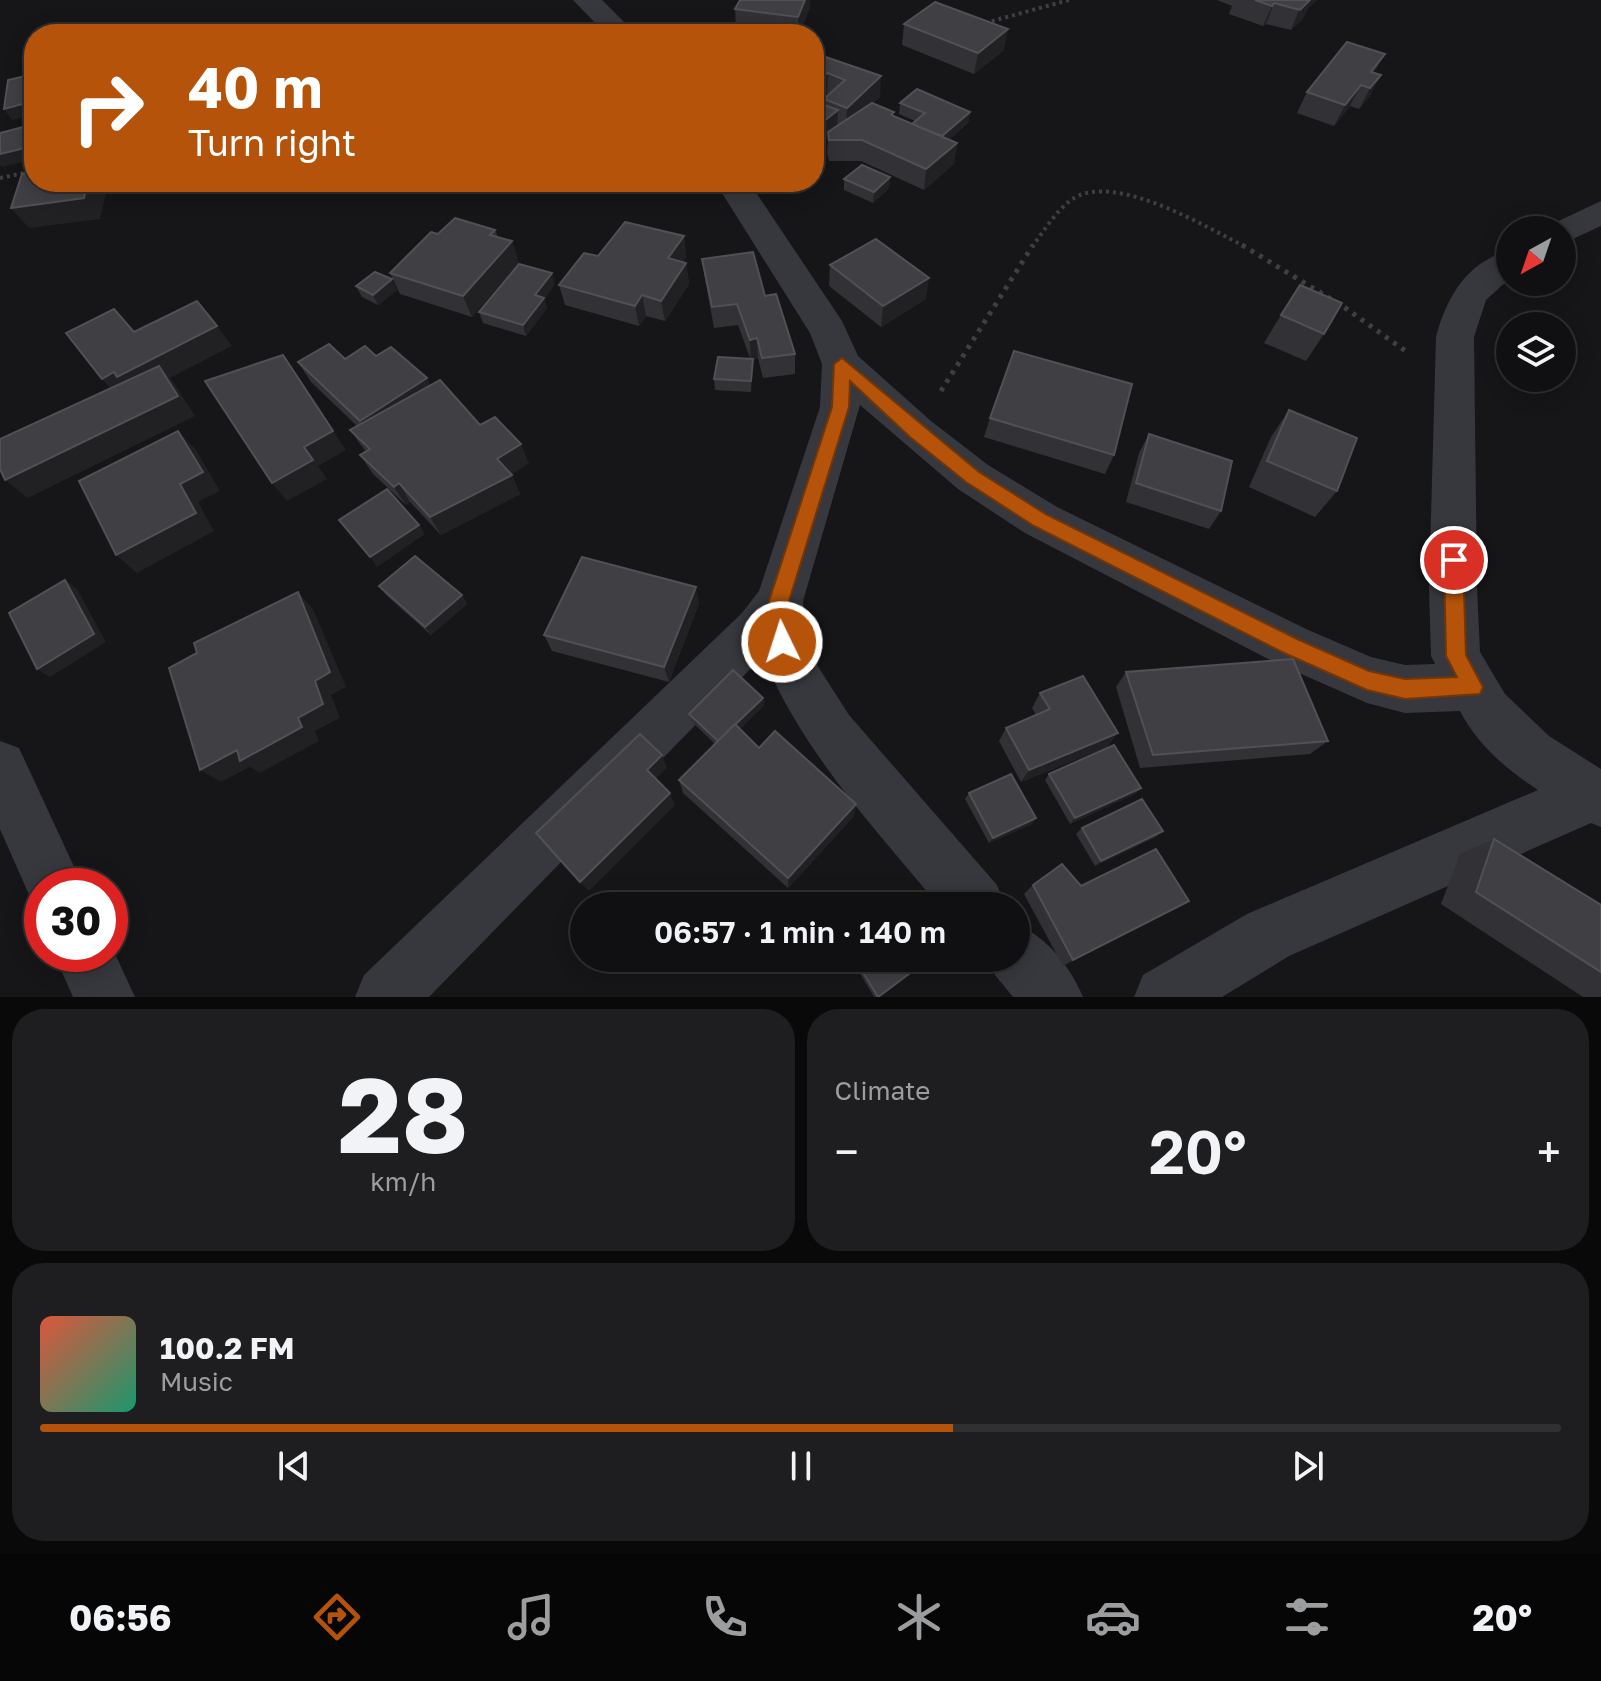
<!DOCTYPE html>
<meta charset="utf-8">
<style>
:root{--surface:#101012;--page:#1e1e20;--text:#f1f3f6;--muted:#9c9d9f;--line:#303032;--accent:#b45309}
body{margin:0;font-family:"Golos Text",sans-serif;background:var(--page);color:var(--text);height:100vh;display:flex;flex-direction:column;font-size:30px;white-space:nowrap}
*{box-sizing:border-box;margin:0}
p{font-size:26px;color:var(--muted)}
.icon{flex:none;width:44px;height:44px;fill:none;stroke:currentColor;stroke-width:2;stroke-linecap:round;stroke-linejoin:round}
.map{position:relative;height:997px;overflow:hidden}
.drawer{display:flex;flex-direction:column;gap:12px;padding:12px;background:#09090a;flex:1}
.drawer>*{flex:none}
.guide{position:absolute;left:24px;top:24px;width:800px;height:168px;border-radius:32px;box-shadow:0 4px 20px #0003,0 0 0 2px var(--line);background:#b45309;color:#fff;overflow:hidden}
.needle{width:52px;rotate:220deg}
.tools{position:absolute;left:1496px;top:216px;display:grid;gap:16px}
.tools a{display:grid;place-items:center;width:80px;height:80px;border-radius:50%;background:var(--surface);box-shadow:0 4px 20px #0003,0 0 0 2px var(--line);font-size:40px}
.speed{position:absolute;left:24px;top:868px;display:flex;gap:16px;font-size:40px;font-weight:700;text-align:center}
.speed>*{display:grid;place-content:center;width:104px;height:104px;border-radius:50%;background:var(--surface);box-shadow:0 4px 20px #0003,0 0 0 2px var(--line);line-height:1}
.speed .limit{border:12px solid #d22;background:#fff;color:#111}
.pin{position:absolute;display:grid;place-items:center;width:68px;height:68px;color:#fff;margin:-34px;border:4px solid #fff;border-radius:50%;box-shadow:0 2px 8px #0007}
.me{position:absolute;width:88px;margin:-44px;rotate:356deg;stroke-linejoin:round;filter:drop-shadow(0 0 6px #0008)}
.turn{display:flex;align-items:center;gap:28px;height:168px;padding:0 32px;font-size:36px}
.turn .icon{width:104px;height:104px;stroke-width:2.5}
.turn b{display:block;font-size:56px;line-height:68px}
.big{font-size:60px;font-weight:600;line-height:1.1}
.drawer .tile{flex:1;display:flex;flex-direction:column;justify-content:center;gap:12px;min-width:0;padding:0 28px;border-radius:32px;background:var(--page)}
.drawer .dial{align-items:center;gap:0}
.dial b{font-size:104px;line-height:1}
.song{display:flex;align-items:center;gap:24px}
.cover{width:96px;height:96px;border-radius:12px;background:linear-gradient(135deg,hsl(10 70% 55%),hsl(160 70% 35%))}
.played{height:8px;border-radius:4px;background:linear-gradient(90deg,var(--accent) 60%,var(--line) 60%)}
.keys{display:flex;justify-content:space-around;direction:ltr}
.heat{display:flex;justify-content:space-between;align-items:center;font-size:44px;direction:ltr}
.drawer .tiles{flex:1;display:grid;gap:12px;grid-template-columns:1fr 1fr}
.tile:last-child{grid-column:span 2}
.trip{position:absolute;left:570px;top:892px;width:460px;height:80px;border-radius:40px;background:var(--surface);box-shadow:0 4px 20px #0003,0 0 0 2px var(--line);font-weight:600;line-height:80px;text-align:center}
.tab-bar{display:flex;height:128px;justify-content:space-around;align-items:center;background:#060607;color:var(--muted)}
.tab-bar .icon{width:56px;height:56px}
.tab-bar .on{color:var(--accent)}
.tab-bar b{font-size:36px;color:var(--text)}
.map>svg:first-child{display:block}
</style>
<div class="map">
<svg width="1601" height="997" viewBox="0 0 1601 997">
<rect width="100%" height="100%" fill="#161618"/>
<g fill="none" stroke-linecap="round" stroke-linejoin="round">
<!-- path-far1 -->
<g stroke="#3d3f44" stroke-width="4" stroke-dasharray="3 4" stroke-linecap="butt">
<path d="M985,23L1069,0"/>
<path d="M0,178L34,171"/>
<path d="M1032,247C1044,231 1062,200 1083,194C1128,180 1206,227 1246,247"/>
</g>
<!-- path -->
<g stroke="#3d3f44" stroke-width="5" stroke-dasharray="4 6" stroke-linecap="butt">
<path d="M1242,245L1344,307L1407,352"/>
<path d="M941,391L1033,245"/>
</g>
<!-- street -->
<g fill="#37383d" fill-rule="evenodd">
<path d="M573,0H602L636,34H606Z"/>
<path d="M715,182H749L842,321L858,356L931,421L988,465L1057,507L1306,629L1371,657L1405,665L1435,664L1431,656L1429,588L1436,337C1447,296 1467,262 1510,250V278L1486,300L1474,337L1477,588L1480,652L1505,694L1549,736L1601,769V827L1591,823L1289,956L1222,997H1134L1143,975L1247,914L1538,790C1507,770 1477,744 1460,711L1405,713L1367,703L1272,661L1025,533L958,489L860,405L803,601L806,642L817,665L849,715L997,885L1005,906H939C874,827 802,752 763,656L429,997H355L364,975L742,613L759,591L820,407L822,364L810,333Z"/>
<path d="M1601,201V226L1562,244V230H1546L1550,225Z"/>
<path d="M0,741L19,748L83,886H42V910L34,906L0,829Z"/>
<path d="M1016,924C1047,937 1070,966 1083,997H1013L995,975L988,958H1016Z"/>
<path d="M110,943L135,997H73L54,954H110Z"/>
</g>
</g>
<!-- wall -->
<g fill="#323236">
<path d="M740,0H810V8L799,34H772L736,29L735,9Z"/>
<path d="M1217,0H1317L1308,8L1302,20L1291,30L1266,24L1263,26L1229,14L1232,6Z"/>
<path d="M904,24L1004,50L974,74L902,45Z"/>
<path d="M814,53L880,97L873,103L894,116L912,124L915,121L899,114L900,103L970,112L968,123L949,140L957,143L954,164L924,190L861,161H829L827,153L828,139L815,149V166L814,101L824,105V99L829,94H827L821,98L814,95Z"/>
<path d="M1375,73L1370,96L1359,109L1350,106L1334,126L1297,113L1307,92Z"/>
<path d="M890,177L889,188L873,203L844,190V179Z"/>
<path d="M529,182H622L546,186L545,182Z"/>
<path d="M777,182H792L786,187Z"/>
<path d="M495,230L498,237L519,262L472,317L400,294L390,273L438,234Z"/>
<path d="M684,236L686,257L683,262L686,263L689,284L665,321L646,316L639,326L565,305L559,285L598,256Z"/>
<path d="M702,259L765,296L795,354V374L763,378L758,358L753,360L751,392L715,390L714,379L750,358L738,325L714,328L705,279Z"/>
<path d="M830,265L926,299L881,327L829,286Z"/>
<path d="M555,284L544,299L547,308L526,336L483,323L479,312Z"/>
<path d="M356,286L397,290L378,305L362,297Z"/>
<path d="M1281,315L1324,334L1306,361L1264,343Z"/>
<path d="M345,359L431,385L529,463L511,474L520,494L441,535L410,502L406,505L373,474L360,455L366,452L350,430L357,426L311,382L298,362Z"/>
<path d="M1289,410L1337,491L1315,517L1249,487L1271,437Z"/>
<path d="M990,418L1114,455L1105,474L984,437Z"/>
<path d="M1149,434L1221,511L1209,529L1126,502L1139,453Z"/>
<path d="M379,586L462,595L467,604L431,635L386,595Z"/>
<path d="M699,603L669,682L552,651L544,635Z"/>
<path d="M1126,672L1328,741L1310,754L1140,768L1116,687Z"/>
<path d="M1040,693L1107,747L1021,782L999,741L1006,728L1036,715L1032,708Z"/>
<path d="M763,698L764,705L740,729L759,748L854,816L788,888L683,793L679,780L715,744L691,721L689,714Z"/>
<path d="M1049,774L1141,788L1135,794L1070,824L1045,780Z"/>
<path d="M969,793L1036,818L1032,824L989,843L965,799Z"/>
<path d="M1082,828L1156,837L1095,866L1076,834Z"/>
<path d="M1494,839L1601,905V997H1583L1441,904L1460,854Z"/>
<path d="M1033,885L1081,886L1174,909L1063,966L1024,894Z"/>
<path d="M851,958H911L914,971L880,997H874Z"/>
</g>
<!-- shaded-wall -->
<g fill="#212124">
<path d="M805,0H810V8L799,34H798V17Z"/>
<path d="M1303,0H1317L1308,8L1302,20L1291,30Z"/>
<path d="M1274,3L1266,24L1263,26L1272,6Z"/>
<path d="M1008,29L1004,50L974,74L978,53Z"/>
<path d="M1385,54L1373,75L1371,72Z"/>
<path d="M828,73L827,94L821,98V77Z"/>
<path d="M1381,75L1370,96L1359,109L1370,88Z"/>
<path d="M881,76L880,97L846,129L847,108Z"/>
<path d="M1361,85L1350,106L1334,126L1345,105Z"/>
<path d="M34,101V114L12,120L4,109Z"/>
<path d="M838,110L837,131L828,132V139L815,149L814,166V129Z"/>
<path d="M970,112L968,123L938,150L939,139Z"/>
<path d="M23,127L32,138L34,159L2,167L0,165V154Z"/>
<path d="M957,143L954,164L924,190L926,169Z"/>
<path d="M890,177L889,188L873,203L874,192Z"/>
<path d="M88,182H106L108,185L100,219L29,228L11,208Z"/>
<path d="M684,236L686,257L671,279L668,258Z"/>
<path d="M512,241L519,262L472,317L463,296Z"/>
<path d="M686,263L689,284L665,321L661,301Z"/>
<path d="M552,273L555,284L544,299L547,308L526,336L523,325L535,295Z"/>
<path d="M929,278L926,299L881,327L883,306Z"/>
<path d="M392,279L397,290L378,305L373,295Z"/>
<path d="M642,295L646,316L639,326L635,306Z"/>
<path d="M217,326L232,346L170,378L176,386L195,416L28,498L5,480L120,399L102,379Z"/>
<path d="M757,338L758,358L753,360L751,392L750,340Z"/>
<path d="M283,355L346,450L318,466L327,479L287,501L272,483L304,447Z"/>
<path d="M427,378L437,398L372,440L360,421Z"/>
<path d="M178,431L196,450L220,491L198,502L214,531L137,573L116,555L180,484Z"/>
<path d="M521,444L529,463L506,478L497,459Z"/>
<path d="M512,475L520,494L441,535L430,517Z"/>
<path d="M399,483L410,502L406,505L394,487Z"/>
<path d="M419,525L425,534L377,567L370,557Z"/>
<path d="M65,580L77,589L106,642L50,677L37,669Z"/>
<path d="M696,587L699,603L669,682L664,667Z"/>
<path d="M298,592L313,609L346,687L331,695L340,718L315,731L319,741L260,773L250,767L221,782L200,770L298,718L315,681Z"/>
<path d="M462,595L467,604L431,635L425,627Z"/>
<path d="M763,698L764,705L720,749L718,742Z"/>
<path d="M1118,733L1107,747L1021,782L1029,770Z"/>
<path d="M662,755L667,768L652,782L647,770Z"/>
<path d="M1141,788L1135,794L1070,824L1075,818Z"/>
<path d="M670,793L675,805L589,891L580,882Z"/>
<path d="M856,804L854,816L788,888V878Z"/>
<path d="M1036,818L1032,824L989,843L993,838Z"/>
<path d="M1163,831L1156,837L1095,866L1101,861Z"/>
<path d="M1189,901L1174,909L1063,966L1073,960Z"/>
<path d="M917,968L914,971L880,997H878Z"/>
</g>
<!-- building -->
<g fill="#3f3f44" stroke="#4f5156" stroke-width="2">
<path d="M740,0H805L798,17L735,9Z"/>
<path d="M1255,0H1310L1300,10L1274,3L1272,6Z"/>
<path d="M935,2L1008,29L978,53L904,24Z"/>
<path d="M1347,42L1385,54L1371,72L1381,75L1370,88L1361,85L1345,105L1307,92Z"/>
<path d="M814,53L881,76L847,108L824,99L845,80L828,73L821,77L814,74Z"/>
<path d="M34,74V101L4,109L8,80Z"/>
<path d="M917,89L970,112L942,136L912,124L925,113L900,103Z"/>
<path d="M814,101L838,110L814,129Z"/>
<path d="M872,103L894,112L891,115L957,143L926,169L862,140H829L828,132Z"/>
<path d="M23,127L25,148L0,154V133Z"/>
<path d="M862,165L890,177L874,192L844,179Z"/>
<path d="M34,172V182H88L84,198L11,208L22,174Z"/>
<path d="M455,218L495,230L490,235L512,241L463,296L390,273L431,232L438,234Z"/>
<path d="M625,222L684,236L668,258L686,263L661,301L642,295L635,306L559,285L584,253L598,256Z"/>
<path d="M876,239L929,278L883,306L830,265Z"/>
<path d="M753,252L765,296L776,294L795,354L762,358L757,338L750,340L737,304L712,307L702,259Z"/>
<path d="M519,264L552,273L535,295L544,298L523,325L479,312Z"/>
<path d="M375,272L392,279L373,295L356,286Z"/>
<path d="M1300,285L1342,303L1324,334L1281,315Z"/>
<path d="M197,301L217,326L117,377L114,372L102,379L66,333L114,309L134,332Z"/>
<path d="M329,344L345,359L365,346L376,356L391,347L427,378L360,421L298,362Z"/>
<path d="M1014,351L1132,384L1114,455L990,418Z"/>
<path d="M283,355L333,431L304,447L313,460L272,483L205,381Z"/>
<path d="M718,357L753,359L751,381L714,379Z"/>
<path d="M159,366L178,396L5,480L0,469V439Z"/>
<path d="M440,380L480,425L495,417L521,444L497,459L512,475L430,517L399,483L394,487L360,455L370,449L350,430Z"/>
<path d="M1289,410L1357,438L1337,491L1267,461Z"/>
<path d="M178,431L203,472L180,484L196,513L116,555L79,481Z"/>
<path d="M1149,434L1232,461L1221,511L1136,483Z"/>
<path d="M387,489L419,525L370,557L339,520Z"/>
<path d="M415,556L462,595L425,627L379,586Z"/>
<path d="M582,557L696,587L664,667L544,635Z"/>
<path d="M65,580L94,634L37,669L9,613Z"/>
<path d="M298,592L330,672L315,681L323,704L298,718L302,727L240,761L237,750L200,770L169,668L197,653L194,643Z"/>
<path d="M1293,659L1328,741L1153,755L1126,672Z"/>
<path d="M733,670L763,698L718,741L689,714Z"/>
<path d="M1083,676L1118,733L1029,770L1006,728L1050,709L1040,693Z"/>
<path d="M735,724L759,748L775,731L856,804L788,878L679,780Z"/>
<path d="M640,734L662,755L647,770L670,793L580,882L536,833Z"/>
<path d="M1114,745L1141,788L1075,818L1049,774Z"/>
<path d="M1011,774L1036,818L993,838L969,793Z"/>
<path d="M1142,799L1163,831L1101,861L1082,828Z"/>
<path d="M1494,839L1601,905V972L1476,892Z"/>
<path d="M1156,849L1189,901L1073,960L1033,885L1062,864L1081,886Z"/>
<path d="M871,894L878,906H852Z"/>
<path d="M854,958H911L917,968L878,997Z"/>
</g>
<!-- route -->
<path fill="#b45309" stroke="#753606" stroke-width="2" d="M842,358L979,472L1047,515L1297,639L1369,671L1405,679L1457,677L1446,656L1444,560L1447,555H1460L1463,560L1466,655L1483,687L1480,694L1405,699L1367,690L1282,652L1034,526L966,482L910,437L850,381L849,407L789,601L792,642L789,649L782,651L775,649L769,601L832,407L834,364Z"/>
</svg>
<div class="tools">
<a><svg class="needle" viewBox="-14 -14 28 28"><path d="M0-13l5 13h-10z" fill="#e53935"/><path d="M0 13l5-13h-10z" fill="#9c9d9f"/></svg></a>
<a><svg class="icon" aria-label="layers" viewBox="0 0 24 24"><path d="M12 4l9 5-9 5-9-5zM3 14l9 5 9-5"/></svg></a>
</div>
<div class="speed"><div class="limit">30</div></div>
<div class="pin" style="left:1454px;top:560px;background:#d93025"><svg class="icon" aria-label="arrive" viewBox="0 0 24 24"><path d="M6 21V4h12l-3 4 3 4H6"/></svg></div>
<svg class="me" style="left:782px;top:642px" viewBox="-20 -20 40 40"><circle r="17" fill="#b45309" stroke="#fff" stroke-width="3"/><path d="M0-11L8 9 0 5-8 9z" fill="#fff"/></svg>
<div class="trip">06:57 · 1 min · 140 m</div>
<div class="guide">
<div class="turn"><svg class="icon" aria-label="right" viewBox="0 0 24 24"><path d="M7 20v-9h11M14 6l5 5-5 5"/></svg><div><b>40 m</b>Turn right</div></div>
</div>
</div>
<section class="drawer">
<div class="tiles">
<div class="tile dial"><b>28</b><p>km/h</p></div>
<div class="tile"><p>Climate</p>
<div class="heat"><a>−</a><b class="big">20°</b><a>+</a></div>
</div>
<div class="tile">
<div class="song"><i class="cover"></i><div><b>100.2 FM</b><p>Music</p></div></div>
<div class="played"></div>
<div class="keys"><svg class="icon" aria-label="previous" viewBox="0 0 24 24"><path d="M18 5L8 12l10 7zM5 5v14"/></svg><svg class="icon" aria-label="pause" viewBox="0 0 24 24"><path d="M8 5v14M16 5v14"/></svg><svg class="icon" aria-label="next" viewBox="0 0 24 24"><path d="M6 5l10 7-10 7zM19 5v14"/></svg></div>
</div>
</div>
</section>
<nav class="tab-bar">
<b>06:56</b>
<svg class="icon on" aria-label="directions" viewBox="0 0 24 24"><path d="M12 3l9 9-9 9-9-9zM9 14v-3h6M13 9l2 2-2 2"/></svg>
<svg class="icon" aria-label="music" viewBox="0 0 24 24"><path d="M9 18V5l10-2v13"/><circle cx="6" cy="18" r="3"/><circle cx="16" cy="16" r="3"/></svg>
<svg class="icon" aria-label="phone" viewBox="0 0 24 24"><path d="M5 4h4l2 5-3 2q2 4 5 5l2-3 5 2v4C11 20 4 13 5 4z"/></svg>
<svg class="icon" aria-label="climate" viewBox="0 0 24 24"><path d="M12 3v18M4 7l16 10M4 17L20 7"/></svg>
<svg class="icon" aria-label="car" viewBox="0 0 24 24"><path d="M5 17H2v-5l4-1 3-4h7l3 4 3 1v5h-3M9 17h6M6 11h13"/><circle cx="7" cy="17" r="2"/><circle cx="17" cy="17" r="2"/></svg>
<svg class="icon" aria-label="filters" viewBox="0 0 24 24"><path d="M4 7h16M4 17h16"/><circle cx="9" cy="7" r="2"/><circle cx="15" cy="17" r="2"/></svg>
<b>20°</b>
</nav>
